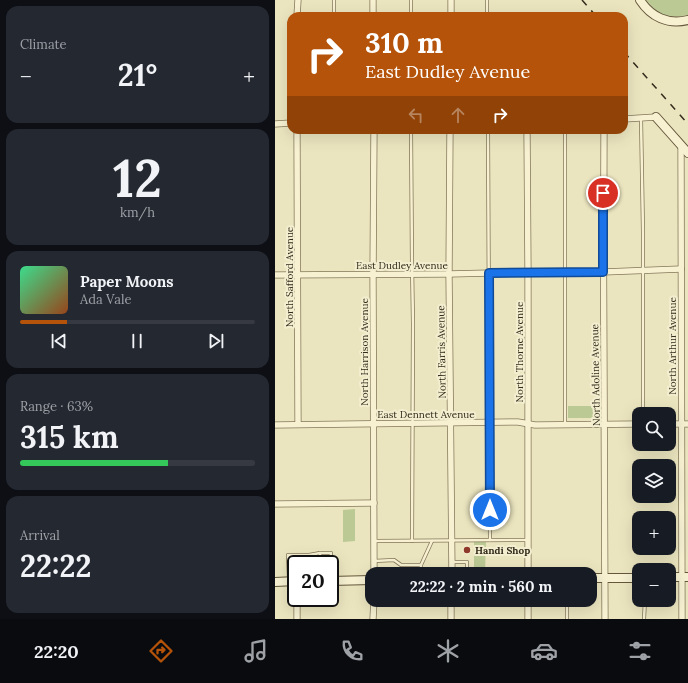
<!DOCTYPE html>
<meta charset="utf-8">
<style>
:root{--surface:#171b24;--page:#242831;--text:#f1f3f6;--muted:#9ea1a6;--line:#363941;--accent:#b45309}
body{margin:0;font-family:Lora,serif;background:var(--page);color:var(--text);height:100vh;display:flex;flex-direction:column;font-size:15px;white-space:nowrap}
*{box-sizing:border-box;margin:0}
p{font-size:13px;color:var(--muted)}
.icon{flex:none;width:22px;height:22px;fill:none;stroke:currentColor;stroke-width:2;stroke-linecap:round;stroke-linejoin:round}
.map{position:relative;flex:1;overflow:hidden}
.drawer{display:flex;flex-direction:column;gap:6px;padding:6px;background:#0d0f14;width:275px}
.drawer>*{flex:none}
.guide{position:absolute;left:12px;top:12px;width:341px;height:122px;border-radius:12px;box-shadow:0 4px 16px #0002;background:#b45309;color:#fff;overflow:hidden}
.fabs{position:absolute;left:357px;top:407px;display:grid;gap:8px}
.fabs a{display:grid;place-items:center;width:44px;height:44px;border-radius:8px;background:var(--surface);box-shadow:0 4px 16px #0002;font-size:20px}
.speed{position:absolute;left:12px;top:555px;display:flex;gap:8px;font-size:20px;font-weight:700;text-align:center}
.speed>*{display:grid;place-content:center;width:52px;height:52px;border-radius:50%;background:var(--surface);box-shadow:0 4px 16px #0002;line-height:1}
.speed .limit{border:2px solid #111;border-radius:6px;background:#fff;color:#111}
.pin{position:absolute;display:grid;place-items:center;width:34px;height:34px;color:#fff;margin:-17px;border:2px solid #fff;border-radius:50%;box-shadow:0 1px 4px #0007}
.me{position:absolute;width:44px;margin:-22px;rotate:0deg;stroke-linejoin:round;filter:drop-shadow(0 0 3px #0008)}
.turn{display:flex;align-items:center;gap:14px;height:84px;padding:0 12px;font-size:18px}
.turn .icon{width:52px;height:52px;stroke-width:2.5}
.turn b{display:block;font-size:28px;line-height:34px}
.lanes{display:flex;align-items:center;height:38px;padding:0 12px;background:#0003;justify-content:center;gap:20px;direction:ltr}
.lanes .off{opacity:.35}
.big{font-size:30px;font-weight:800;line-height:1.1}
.drawer .tile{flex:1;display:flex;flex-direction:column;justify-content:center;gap:6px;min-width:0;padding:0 14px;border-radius:12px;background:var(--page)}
.drawer .dial{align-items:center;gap:0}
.dial b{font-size:52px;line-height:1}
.song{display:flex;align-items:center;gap:12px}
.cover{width:48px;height:48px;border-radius:6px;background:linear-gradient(135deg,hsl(150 70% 55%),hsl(20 70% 35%))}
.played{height:4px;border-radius:2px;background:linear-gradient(90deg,var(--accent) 20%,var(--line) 20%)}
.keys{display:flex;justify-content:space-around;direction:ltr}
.heat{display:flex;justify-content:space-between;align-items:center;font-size:22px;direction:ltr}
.charge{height:6px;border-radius:3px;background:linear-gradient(90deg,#34c759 63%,var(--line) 0)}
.trip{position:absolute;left:90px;top:567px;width:232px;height:40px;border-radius:12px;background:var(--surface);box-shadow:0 4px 16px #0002;font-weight:800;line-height:40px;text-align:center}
.menu{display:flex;height:64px;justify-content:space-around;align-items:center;background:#090b0e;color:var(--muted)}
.menu .icon{width:28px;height:28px}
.menu .active{color:var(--accent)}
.menu b{font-size:18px;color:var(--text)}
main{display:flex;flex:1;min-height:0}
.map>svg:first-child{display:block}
</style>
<main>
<section class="drawer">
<div class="tile"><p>Climate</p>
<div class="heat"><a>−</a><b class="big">21°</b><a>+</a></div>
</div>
<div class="tile dial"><b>12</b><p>km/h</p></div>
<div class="tile">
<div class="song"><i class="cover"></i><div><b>Paper Moons</b><p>Ada Vale</p></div></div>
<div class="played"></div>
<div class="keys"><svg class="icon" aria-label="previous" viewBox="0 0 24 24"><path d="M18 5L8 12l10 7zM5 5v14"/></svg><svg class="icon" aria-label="pause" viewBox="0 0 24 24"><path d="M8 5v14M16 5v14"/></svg><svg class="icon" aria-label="next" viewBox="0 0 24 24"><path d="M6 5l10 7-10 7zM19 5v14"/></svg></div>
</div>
<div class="tile"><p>Range · 63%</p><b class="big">315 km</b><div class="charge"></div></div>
<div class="tile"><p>Arrival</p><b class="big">22:22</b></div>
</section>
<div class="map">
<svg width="413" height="619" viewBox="0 0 413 619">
<rect width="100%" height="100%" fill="#ebe5bf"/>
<!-- green -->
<g fill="#bbc994">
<path d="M371,0H413V15L400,17V16C387,20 378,7 371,0Z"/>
<rect x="293" y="406" width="29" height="12"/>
<path d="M80,509V541L68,542V510Z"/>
<path d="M211,541L210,572H199V542Z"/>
</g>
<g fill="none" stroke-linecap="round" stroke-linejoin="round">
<!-- lane casing -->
<g stroke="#837659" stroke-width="4">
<g id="lane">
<path d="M59,0V16"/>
<path d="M212,0V16"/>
<path d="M136,16V0"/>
<path d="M366,119L368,232V414"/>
<path d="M136,130L137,263L138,324L137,541"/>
<path d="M213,130C214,267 214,403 215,540"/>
<path d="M290,130V423"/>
<path d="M99,541L252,540"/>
<path d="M99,561L119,560L126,565H146L157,541"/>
<path d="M177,562H192V574"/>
<path d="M45,564V553H56L55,578"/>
<path d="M146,565V574"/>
<path d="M14,579L13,555H34L45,553"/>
<path d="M292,600V619"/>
<path d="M369,619L370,600"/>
</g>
</g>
<!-- street casing -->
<g stroke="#837659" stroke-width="7">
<g id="street">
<path d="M98,0V16"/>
<path d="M22,16L23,0"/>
<path d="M176,16V0"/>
<path d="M349,119L381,117"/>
<path d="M0,124L16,123"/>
<path d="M22,130L23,424"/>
<path d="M175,130L174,274L177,574"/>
<path d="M252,130L253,272V574"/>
<path d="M329,130C328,293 329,456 330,619"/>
<path d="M406,145L407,619"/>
<path d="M0,275L174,274L253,272H328L406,269"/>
<path d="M394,424H413"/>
<path d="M0,425L243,422L260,425L364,424"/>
<path d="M0,504L99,503"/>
<path d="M99,574L98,274L99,130"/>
<path d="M22,598V619"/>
<path d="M98,619L99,600"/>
<path d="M176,619V600"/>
<path d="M253,619V600"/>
</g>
</g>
<!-- secondary casing -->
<g stroke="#65573c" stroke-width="10">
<g id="secondary">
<path d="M365,0C376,17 393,25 413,20"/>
<path d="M381,117L413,153"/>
<path d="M394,577H413"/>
<path d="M315,578H364"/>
<path d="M55,581L97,580"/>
<path d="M0,582L21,581"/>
</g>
</g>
<!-- lane -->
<use href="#lane" stroke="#f7f1d2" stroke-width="2.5"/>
<!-- street -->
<use href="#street" stroke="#f7f1d2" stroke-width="5.5"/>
<!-- secondary -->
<use href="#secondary" stroke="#f7f1d2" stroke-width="8"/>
<!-- rail -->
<g stroke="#332b1c" stroke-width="1.5" stroke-dasharray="7 7" stroke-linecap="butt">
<path d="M307,0L321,16"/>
<path d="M349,52L413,124"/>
</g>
</g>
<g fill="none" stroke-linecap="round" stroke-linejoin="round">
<!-- route casing -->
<g stroke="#114b97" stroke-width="10">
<path id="route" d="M215,510L214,273L328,272V193"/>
</g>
<!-- route -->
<use href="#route" stroke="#1a73e8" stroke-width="7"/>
</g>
<!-- markers -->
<circle fill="#8f392b" stroke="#f3eecf" stroke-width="1.5" cx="192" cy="550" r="4"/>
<g text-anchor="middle" stroke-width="4" stroke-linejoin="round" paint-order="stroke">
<!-- street labels -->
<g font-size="10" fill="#332b1c" stroke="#f3eecf">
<text x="127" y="269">East Dudley Avenue</text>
<text transform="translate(14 277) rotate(-90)" y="4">North Safford Avenue</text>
<text transform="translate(397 346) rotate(-90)" y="4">North Arthur Avenue</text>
<text transform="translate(89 352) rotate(-90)" y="4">North Harrison Avenue</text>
<text transform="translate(166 352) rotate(-91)" y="4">North Farris Avenue</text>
<text transform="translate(244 352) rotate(-90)" y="4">North Thorne Avenue</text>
<text transform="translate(320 375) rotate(-91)" y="4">North Adoline Avenue</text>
<text x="151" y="418">East Dennett Avenue</text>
</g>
<!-- poi labels -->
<g font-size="10" font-weight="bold" fill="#332b1c" stroke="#f3eecf" text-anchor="start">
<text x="200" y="554">Handi Shop</text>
</g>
</g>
</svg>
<div class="fabs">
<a><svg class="icon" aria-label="search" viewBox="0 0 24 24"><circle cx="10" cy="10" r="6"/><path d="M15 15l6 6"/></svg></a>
<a><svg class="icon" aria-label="layers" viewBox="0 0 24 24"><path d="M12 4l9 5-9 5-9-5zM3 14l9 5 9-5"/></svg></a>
<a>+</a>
<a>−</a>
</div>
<div class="speed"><div class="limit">20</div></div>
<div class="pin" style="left:328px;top:193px;background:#d93025"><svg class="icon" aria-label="arrive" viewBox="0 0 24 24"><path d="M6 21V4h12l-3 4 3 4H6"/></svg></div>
<svg class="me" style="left:215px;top:510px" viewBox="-20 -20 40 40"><circle r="17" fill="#1a73e8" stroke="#fff" stroke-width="3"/><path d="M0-11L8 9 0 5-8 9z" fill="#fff"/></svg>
<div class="trip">22:22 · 2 min · 560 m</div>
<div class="guide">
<div class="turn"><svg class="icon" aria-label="right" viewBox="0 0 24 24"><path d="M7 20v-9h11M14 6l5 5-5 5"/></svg><div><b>310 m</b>East Dudley Avenue</div></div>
<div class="lanes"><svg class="icon off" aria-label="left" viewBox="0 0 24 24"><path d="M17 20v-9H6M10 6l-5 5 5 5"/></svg><svg class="icon off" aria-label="ahead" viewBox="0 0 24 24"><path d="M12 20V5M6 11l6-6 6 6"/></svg><svg class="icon" aria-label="right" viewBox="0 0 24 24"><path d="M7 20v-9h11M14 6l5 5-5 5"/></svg></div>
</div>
</div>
</main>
<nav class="menu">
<b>22:20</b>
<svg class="icon active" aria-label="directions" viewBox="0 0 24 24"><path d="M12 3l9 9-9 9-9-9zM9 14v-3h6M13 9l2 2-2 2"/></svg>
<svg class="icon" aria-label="music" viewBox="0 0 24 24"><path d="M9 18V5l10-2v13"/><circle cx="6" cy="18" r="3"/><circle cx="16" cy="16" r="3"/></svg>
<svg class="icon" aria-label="phone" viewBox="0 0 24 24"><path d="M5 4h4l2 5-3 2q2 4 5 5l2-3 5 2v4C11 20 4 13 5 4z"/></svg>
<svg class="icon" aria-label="climate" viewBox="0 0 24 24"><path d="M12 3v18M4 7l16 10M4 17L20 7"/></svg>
<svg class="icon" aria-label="car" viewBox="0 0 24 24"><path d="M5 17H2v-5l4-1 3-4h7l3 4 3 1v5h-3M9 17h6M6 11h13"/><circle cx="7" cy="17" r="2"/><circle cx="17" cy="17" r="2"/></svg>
<svg class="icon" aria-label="filters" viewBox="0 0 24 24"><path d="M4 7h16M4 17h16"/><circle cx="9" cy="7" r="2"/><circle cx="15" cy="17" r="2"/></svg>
</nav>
